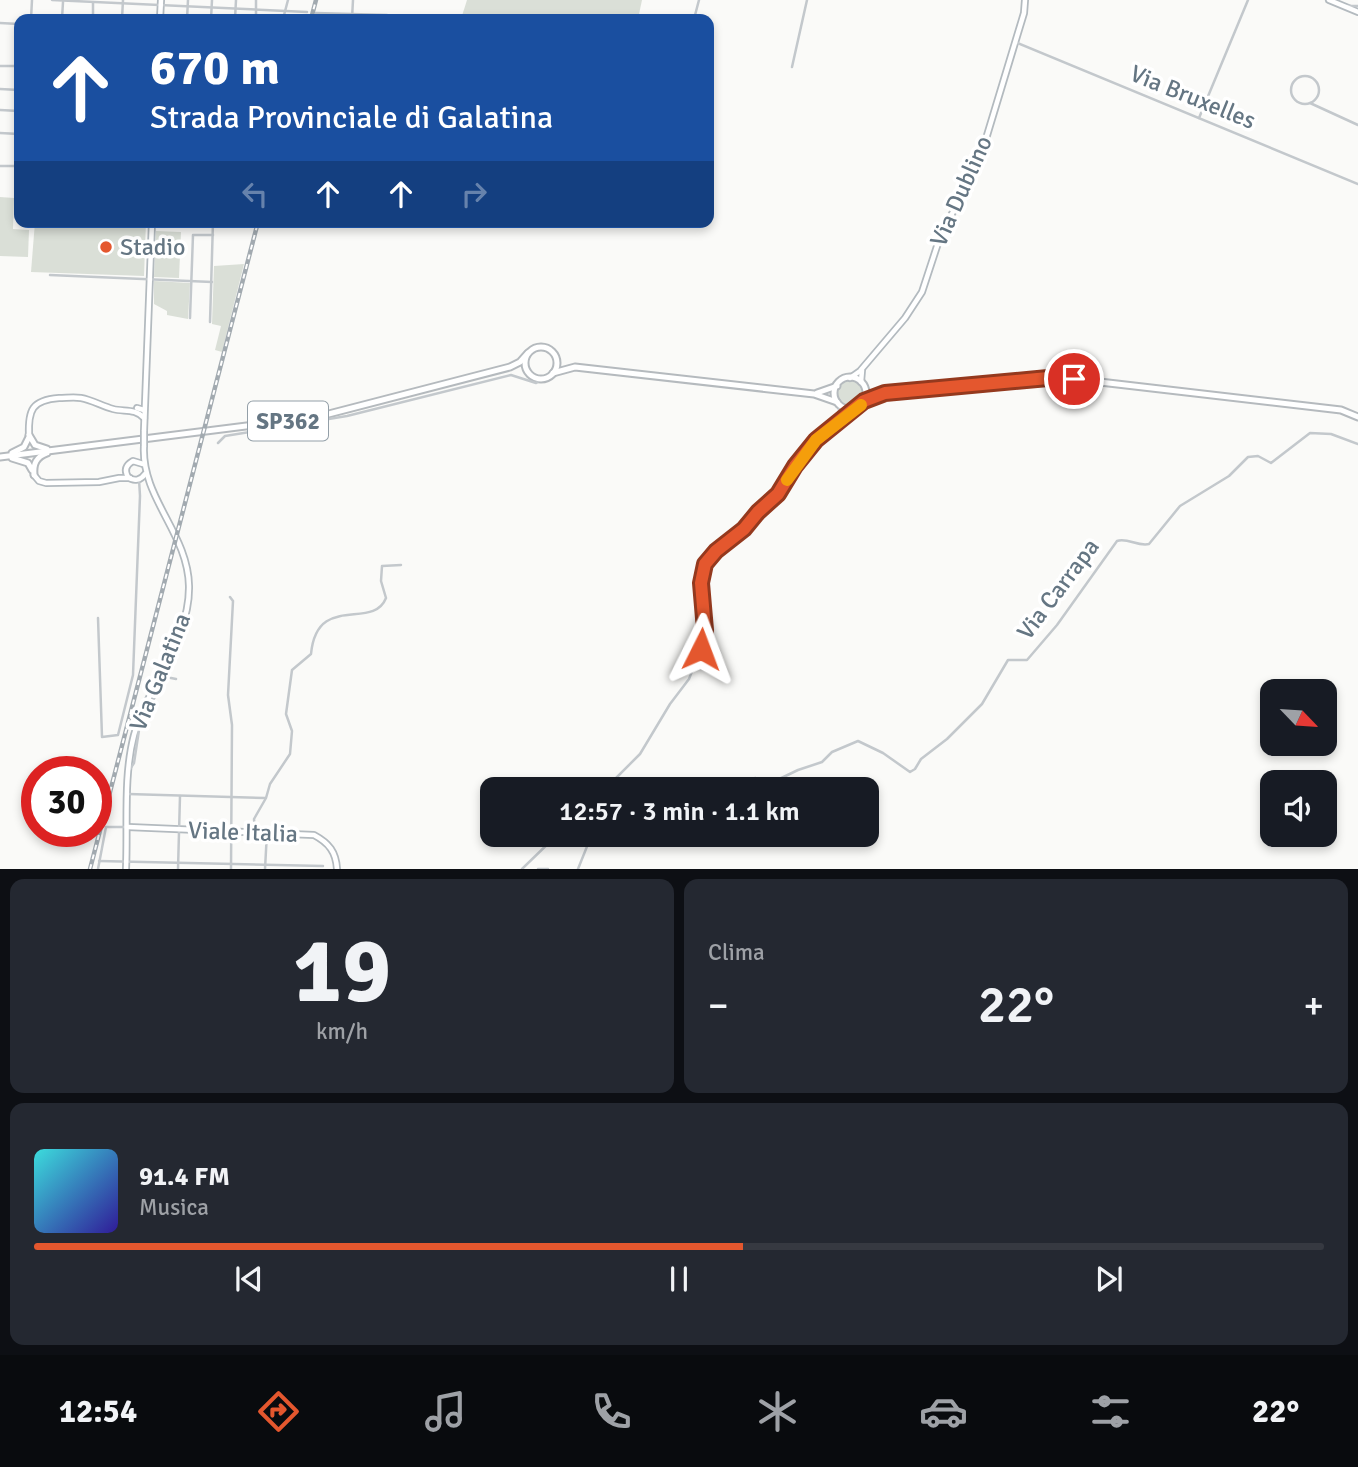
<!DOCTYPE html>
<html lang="it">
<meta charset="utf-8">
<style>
:root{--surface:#171b24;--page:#242831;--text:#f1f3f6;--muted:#9ea1a6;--line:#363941;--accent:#e4572e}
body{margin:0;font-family:Signika,sans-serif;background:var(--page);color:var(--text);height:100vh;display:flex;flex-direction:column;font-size:26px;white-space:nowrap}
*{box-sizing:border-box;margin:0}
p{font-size:23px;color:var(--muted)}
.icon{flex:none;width:38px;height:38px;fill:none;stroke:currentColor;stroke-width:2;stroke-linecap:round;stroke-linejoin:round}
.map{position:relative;height:869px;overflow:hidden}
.side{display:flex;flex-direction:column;gap:10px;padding:10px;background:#0d0f14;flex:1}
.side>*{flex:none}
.top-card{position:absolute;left:14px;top:14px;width:700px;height:214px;border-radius:14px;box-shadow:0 4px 10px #0003;background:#1a4fa0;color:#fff;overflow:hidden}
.needle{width:46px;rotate:115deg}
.tools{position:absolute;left:1260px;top:679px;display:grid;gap:14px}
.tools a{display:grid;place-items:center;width:77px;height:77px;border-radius:14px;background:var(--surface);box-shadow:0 4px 10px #0003;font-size:35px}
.speed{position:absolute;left:21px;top:756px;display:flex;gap:14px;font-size:35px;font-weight:700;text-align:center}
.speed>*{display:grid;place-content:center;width:91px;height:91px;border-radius:50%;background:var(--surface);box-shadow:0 4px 10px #0003;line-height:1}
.speed .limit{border:10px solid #d22;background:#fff;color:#111}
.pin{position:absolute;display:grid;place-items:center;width:60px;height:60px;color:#fff;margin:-30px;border:4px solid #fff;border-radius:50%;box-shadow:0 2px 7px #0007}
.me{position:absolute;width:77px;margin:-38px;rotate:3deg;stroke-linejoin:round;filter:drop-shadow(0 0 5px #0008)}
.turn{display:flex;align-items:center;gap:24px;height:147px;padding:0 21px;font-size:32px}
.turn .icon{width:91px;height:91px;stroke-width:2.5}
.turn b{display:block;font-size:49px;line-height:60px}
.lanes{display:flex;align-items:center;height:66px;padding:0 21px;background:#0003;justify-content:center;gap:35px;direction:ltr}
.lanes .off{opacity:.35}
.big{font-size:52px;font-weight:600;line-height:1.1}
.side .widget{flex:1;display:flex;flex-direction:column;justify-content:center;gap:10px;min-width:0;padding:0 24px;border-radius:14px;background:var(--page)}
.side .dial{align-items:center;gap:0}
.dial b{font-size:91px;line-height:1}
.song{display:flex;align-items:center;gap:21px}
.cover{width:84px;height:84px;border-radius:10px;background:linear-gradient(135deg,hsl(180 70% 55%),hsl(250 70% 35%))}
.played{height:7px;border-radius:4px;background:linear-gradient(90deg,var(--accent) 55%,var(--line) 55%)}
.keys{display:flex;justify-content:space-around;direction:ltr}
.heat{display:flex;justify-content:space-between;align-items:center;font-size:38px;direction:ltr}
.side .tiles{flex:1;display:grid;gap:10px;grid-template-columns:1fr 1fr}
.widget:last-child{grid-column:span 2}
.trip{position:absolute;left:480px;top:777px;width:399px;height:70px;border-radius:14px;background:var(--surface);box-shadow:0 4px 10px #0003;font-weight:600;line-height:70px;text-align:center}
.tab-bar{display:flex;height:112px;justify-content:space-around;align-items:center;background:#090b0e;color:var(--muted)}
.tab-bar .icon{width:49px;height:49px}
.tab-bar .active{color:var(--accent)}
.tab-bar b{font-size:32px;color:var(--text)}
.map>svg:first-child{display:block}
</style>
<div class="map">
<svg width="1358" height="869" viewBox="0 0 1358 869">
<rect width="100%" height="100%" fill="#fafaf8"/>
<!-- green -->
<g fill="#dadfd7">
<path d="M467,0H642L638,19H461Z"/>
<path d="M0,197L14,198L13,229L29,230L28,257L0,256Z"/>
<path d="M35,222H146L144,276L31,272Z"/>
<path d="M156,231L181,232L179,278L154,277Z"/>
<path d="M244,264L222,352L215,350L221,326L212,324L214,266Z"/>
<path d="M154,281L190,283L188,319L167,315V311L154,304Z"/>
<circle cx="850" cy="393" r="13"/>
</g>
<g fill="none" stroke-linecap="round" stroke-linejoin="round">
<!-- secondary casing -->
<g stroke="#b3babf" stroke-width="8">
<g id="secondary">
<path d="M1329,0L1358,12"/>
<path d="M160,19L161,0"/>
<path d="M850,378L860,371L905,318L922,292L941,234L966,188L985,142L1024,13L1025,0"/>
<path d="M861,382L862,370"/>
<path d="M137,408L144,410"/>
<path d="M144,431L152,222"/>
<path d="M29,435C28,410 32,400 59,398C66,398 74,397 81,398C92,400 102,406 113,409C124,412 135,408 144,418"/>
<path d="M143,464L133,461C126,465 124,470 128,477C134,482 141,480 145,474"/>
<path d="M34,475L39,481L46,483L99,482L119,478H130"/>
<path d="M128,827L314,835C329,843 336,852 337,869"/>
<path d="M126,869C128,825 123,777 134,735C148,685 190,640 189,586C188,533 141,498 144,446"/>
</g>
</g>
<!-- primary casing -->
<g stroke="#b5babe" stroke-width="9">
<g id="primary">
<circle cx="541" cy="363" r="16"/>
<path d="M553,373L575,367L814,394L837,402"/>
<circle cx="850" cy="393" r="16"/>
<path d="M817,393L837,386"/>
<path d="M864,401L885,392L1049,378L1074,379L1341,410L1358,417"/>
<path d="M29,435L35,445L47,449"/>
<path d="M12,453L24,447L29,437"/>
<path d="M0,457L317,417L510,367L520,362L528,353"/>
<path d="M12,458L28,463L32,470"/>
<path d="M34,475C33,464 36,457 47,453"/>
</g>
</g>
<!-- street -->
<g stroke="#c3c8cc" stroke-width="2.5">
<path d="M52,0L307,12"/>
<path d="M1347,6H1358"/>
<path d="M316,13L387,15"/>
<path d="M31,19L32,0"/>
<path d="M62,19L63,2"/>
<path d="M93,19V3"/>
<path d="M122,19L123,0"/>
<path d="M187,19L188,0"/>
<path d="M211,19L212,0"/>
<path d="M235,19L236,0"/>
<path d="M256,19V0"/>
<path d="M283,19L288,0"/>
<path d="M352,19L353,0"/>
<path d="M694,19L699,0"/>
<path d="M0,23L19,24"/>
<path d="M1015,42L1358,184"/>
<path d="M0,66H19"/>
<path d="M792,67L807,0"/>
<circle cx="1305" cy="90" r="14"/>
<path d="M0,89L19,90"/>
<path d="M1310,103L1358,125"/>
<path d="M0,110L19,111"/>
<path d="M1199,118L1248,0"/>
<path d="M0,133L19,134"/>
<path d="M0,166H19"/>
<path d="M50,275L212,282"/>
<path d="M190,318L193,235H213"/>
<path d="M210,322L213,222"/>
<path d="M839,404V421"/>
<path d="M218,443L225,436L347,416L511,375L536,383L541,379"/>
<path d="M230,597L233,601L228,695L232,725L231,869"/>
<path d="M98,618L102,737L118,735L133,675L140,496L139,479"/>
<path d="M130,769L134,763L139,730L163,680L166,677L176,679"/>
<path d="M605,789L640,754L670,704L689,679L705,638L701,583L705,564L716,552L744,529L758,512L778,494L816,440L859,406"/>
<path d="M730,789L741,787L755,778L765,782H773L798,770L822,762L832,752L858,741L883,753L910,772L915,769L921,759L947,739L982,704L1008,660H1027L1057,625L1117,541C1127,537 1138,547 1149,544L1180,506L1229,476L1248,457L1258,456L1271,463L1310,433L1331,434L1358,444"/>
<path d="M128,794L265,798"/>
<path d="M255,831L254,819L266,798L270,784L290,754L292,731L286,714L292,670L311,654C317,592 373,631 386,598L381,581L382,566L401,565"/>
<path d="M99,861L323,866"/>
<path d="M98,869L106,827H128"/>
<path d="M178,869L180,796"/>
<path d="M265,869L267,832"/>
<path d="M522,869L557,835"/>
<path d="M538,869H548"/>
<path d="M578,869L588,844L596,835"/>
</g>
<!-- secondary -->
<use href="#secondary" stroke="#fff" stroke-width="4.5"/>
<!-- primary -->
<use href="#primary" stroke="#fff" stroke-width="5"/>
<!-- rail casing -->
<g stroke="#a2aab0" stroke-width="4.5">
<g id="rail">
<path d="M311,19L316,0"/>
<path d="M90,869L258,222"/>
</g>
</g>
<!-- rail -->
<use href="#rail" stroke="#fff" stroke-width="2" stroke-dasharray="5" stroke-linecap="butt"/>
<!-- secondary-bridge casing -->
<g stroke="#b3babf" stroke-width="8" stroke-linecap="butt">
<path id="secondary-bridge" d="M144,446V431"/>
</g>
<!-- secondary-bridge -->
<use href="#secondary-bridge" stroke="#fff" stroke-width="4.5"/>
</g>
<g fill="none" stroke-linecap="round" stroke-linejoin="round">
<!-- route casing -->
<g stroke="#94391e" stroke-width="18">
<path id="route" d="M701,649L705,630L701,583L705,564L716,551L744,529L758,512L778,494L795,466L816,440L864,401L885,393L1048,378L1074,379"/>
</g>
<!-- route -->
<use href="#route" stroke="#e4572e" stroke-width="12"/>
<!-- slow -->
<path stroke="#f59e0b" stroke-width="12" d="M787,480L816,440L861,405"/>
</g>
<!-- markers -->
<circle fill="#e4572e" stroke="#fff" stroke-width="2.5" cx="106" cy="247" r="7"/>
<g text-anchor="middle" stroke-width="7" stroke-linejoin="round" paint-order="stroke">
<!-- shield labels -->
<rect fill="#fff" stroke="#939fa8" stroke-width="2" x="248" y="401.5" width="80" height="39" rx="5"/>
<g font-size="23" font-weight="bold" fill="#657683">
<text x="288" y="429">SP362</text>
</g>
<!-- street labels -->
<g font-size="24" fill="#657683" stroke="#fff">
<text transform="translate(1193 97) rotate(22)" y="8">Via Bruxelles</text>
<text transform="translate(961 191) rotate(-66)" y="8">Via Dublino</text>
<text transform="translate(1058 589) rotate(-53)" y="8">Via Carrapa</text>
<text transform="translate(160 672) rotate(-68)" y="8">Via Galatina</text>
<text transform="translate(243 832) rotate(2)" y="8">Viale Italia</text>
</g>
<!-- poi labels -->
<g font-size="24" fill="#657683" stroke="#fff" text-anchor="start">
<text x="120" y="255">Stadio</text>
</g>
</g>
</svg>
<div class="tools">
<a><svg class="needle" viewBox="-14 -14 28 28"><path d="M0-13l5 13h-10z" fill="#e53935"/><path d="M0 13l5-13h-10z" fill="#9ea1a6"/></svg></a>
<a><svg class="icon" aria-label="sound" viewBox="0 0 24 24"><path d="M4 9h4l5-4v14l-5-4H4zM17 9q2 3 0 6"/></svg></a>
</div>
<div class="speed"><div class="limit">30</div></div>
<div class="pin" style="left:1074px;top:379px;background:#d93025"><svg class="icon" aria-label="arrive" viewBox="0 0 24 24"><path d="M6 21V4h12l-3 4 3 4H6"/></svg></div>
<svg class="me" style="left:701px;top:649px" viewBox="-20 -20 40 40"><path d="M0-17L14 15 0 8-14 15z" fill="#e4572e" stroke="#fff" stroke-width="4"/></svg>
<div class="trip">12:57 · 3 min · 1.1 km</div>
<div class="top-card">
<div class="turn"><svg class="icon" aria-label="ahead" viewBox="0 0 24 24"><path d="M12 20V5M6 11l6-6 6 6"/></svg><div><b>670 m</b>Strada Provinciale di Galatina</div></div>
<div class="lanes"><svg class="icon off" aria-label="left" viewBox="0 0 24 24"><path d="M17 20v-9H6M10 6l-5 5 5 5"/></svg><svg class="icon" aria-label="ahead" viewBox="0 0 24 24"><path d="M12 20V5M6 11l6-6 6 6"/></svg><svg class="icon" aria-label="ahead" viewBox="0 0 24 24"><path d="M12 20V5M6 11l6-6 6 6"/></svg><svg class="icon off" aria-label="right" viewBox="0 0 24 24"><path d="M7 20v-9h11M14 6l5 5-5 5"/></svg></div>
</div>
</div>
<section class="side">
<div class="tiles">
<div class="widget dial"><b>19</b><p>km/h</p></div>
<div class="widget"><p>Clima</p>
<div class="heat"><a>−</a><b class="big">22°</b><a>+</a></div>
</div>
<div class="widget">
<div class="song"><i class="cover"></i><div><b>91.4 FM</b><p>Musica</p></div></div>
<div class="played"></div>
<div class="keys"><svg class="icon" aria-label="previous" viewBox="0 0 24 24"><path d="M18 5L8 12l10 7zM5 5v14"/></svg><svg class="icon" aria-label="pause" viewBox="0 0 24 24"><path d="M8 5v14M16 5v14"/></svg><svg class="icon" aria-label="next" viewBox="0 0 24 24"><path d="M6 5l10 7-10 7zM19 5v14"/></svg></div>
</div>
</div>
</section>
<nav class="tab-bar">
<b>12:54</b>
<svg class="icon active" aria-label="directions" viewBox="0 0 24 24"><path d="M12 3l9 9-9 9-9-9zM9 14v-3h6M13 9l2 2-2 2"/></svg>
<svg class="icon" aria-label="music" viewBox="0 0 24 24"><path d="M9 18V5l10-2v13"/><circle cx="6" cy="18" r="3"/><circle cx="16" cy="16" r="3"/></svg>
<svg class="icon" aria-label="phone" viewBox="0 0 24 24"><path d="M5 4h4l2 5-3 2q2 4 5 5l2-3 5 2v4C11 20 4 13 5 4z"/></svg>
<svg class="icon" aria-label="climate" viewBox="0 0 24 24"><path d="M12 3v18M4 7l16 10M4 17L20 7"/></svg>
<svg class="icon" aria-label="car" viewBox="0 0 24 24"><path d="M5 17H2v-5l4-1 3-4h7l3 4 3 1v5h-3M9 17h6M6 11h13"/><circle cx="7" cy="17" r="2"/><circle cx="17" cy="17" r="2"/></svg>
<svg class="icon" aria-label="filters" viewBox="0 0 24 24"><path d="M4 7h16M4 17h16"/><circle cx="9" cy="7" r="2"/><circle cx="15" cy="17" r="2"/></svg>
<b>22°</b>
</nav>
